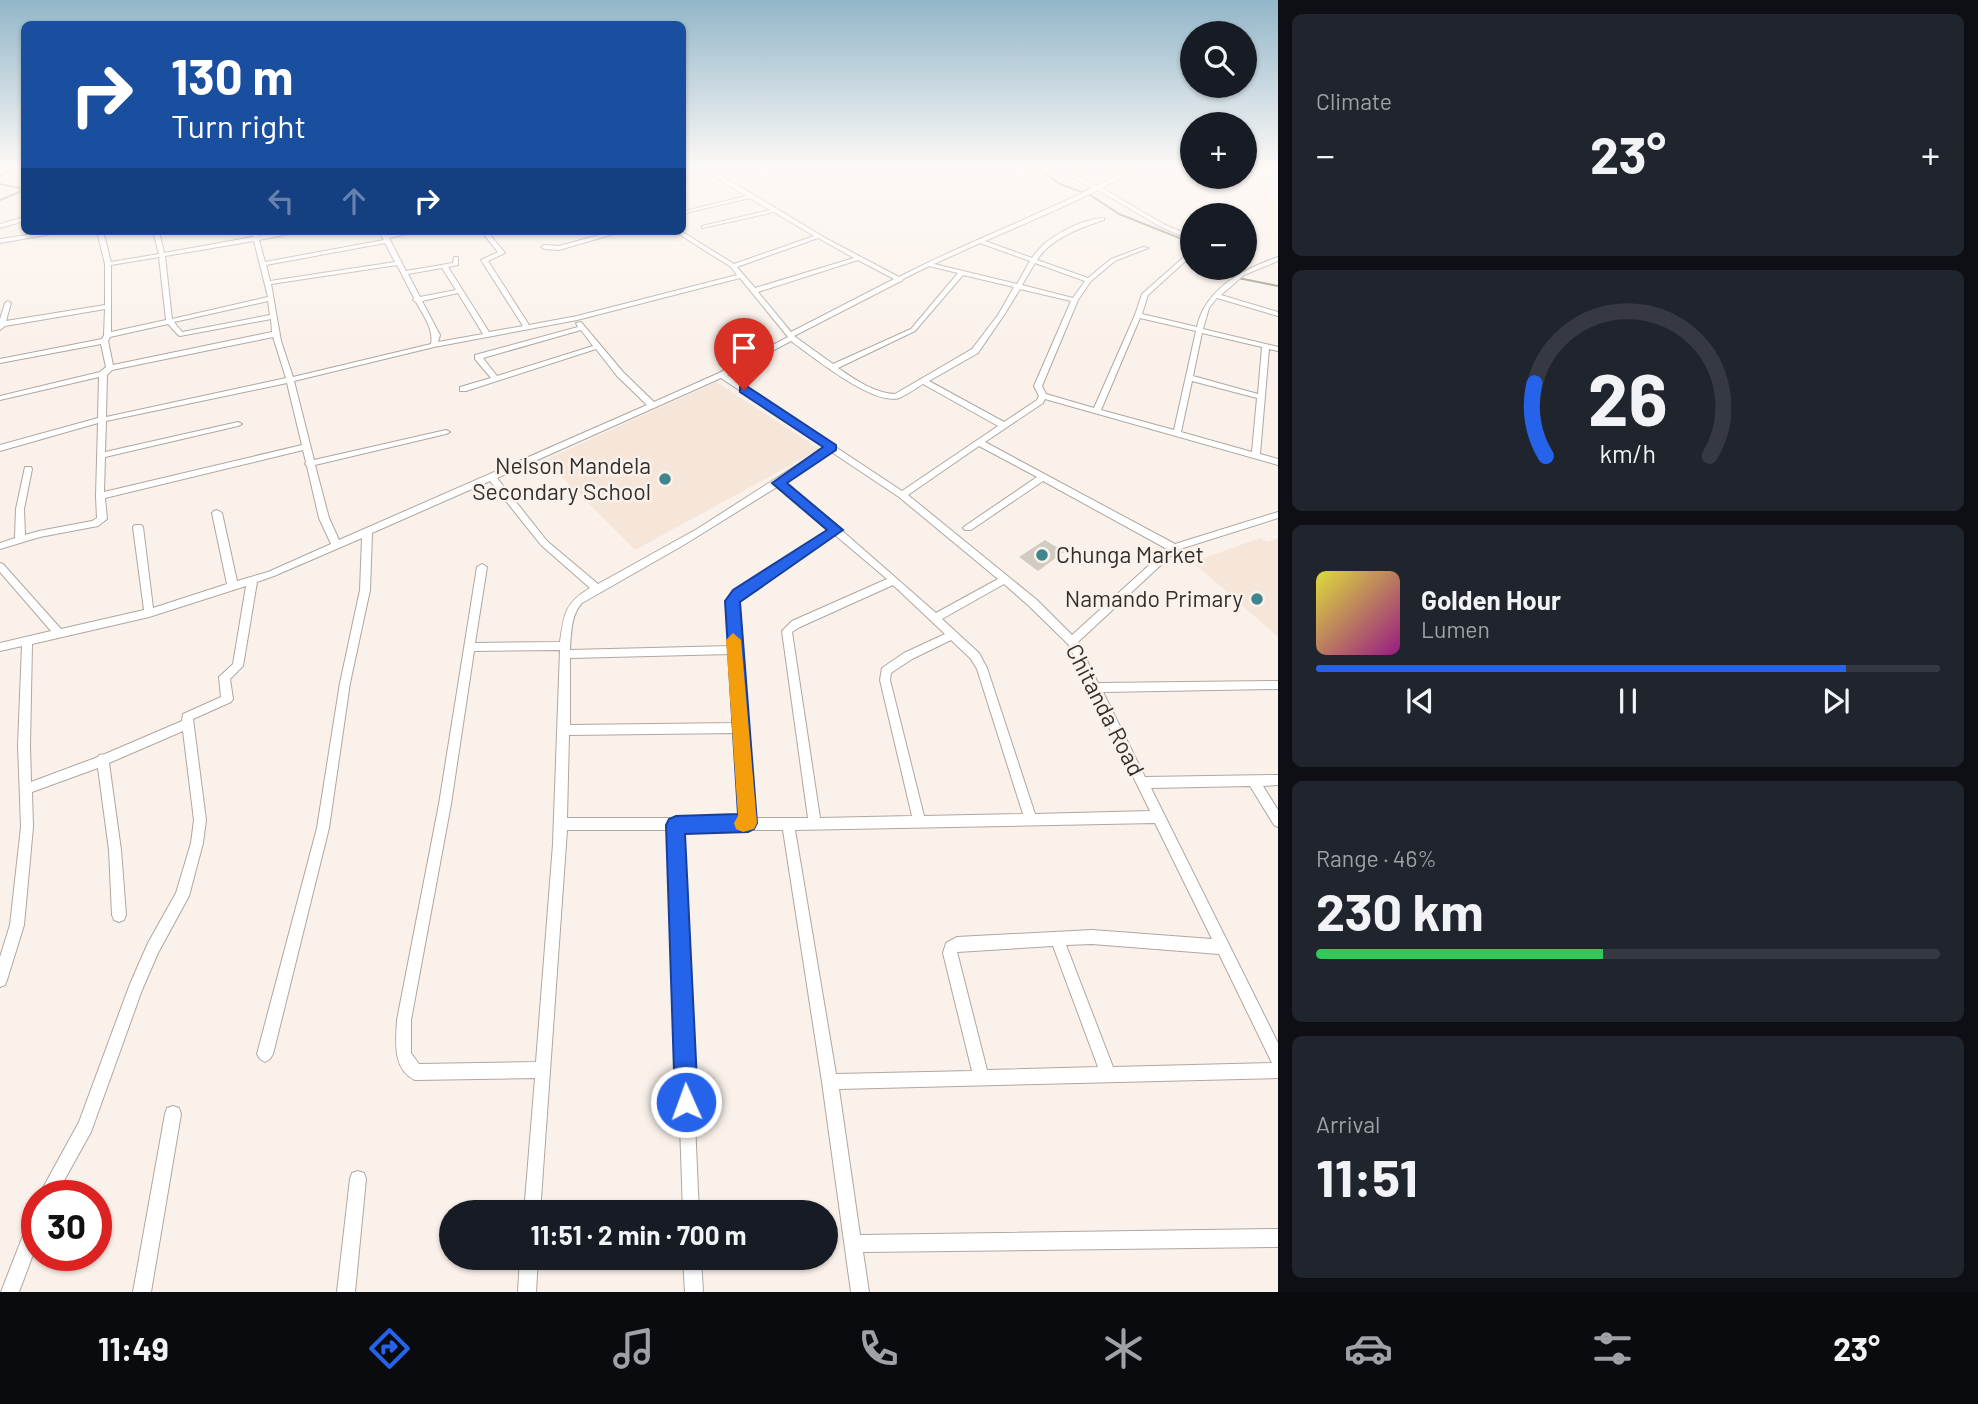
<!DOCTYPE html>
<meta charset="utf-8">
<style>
:root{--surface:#171b24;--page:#20242c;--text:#f1f3f6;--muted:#9ea1a6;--line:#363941;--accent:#2563eb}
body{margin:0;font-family:Barlow,sans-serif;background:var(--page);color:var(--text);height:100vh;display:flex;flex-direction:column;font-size:26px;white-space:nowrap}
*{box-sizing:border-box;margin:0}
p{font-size:23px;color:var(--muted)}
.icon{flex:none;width:38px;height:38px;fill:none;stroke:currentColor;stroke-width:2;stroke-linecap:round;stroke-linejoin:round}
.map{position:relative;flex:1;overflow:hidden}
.details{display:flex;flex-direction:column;gap:14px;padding:14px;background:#0d0f14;width:700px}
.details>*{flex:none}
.top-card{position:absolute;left:21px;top:21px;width:665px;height:214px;border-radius:10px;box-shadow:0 2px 5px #0004;background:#1a4fa0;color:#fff;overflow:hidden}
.fabs{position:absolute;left:1180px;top:21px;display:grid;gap:14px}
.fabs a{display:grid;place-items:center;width:77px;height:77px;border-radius:50%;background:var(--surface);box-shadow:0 2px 5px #0004;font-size:35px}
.speed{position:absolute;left:21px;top:1180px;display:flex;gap:14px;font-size:35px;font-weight:700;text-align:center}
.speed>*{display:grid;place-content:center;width:91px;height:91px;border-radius:50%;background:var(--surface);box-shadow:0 2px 5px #0004;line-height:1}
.speed .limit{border:10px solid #d22;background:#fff;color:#111}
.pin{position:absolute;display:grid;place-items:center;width:60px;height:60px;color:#fff;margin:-72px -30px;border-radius:50% 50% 50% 0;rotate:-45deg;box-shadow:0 0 7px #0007}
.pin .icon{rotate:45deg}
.me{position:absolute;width:77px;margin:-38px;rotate:358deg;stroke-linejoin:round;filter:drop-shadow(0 0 5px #0008)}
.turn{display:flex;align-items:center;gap:24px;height:147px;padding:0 35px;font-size:32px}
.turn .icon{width:91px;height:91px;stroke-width:2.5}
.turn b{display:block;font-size:49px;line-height:60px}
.lanes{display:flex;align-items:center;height:66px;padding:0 35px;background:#0003;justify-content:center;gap:35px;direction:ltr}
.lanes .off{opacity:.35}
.big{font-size:52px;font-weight:700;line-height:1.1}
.details .widget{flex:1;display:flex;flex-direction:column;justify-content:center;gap:10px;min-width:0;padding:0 24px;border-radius:10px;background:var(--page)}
.details .dial{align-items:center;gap:0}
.dial svg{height:182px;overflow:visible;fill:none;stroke:var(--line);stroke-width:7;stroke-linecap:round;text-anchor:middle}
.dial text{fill:var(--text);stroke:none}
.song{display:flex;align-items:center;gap:21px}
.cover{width:84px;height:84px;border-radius:10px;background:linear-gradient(135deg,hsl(60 70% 55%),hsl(310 70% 35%))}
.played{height:7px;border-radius:4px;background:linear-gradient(90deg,var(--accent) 85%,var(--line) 85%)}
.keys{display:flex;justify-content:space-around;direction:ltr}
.heat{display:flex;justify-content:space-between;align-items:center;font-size:38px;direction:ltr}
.charge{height:10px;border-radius:5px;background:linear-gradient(90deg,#34c759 46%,var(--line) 0)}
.trip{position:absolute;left:439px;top:1200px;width:399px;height:70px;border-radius:35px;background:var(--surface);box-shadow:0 2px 5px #0004;font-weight:700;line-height:70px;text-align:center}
.dock{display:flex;height:112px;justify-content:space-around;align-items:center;background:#090b0e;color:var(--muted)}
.dock .icon{width:49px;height:49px}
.dock .selected{color:var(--accent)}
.dock b{font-size:32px;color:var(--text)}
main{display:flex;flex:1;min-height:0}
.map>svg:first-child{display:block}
</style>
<main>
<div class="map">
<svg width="1278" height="1292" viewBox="0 0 1278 1292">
<rect width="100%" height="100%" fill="#faf1ea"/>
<!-- built -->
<g fill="#f6e6da">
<path d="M716,382L820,449L635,550L545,460Z"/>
<path d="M1260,538L1267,542L1278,538V637L1193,562Z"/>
</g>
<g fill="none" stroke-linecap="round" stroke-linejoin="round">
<!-- stream -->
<g stroke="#8b8f79" stroke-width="2">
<path d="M1028,167L1042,171L1060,184L1090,195L1119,214L1192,243"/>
<path d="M0,175L17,167"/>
<path d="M0,184L24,189"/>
<path d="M0,200L24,190"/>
<path d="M1222,268L1231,276"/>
<path d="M1238,278L1278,286"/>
</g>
</g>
<!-- building -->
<path fill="#d0ccc2" d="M1045,540L1064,552L1038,571L1019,557Z"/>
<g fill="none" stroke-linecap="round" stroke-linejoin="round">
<!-- minor casing -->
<g stroke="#afa7a0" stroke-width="2">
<g id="minor">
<path d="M700,167L711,169L827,239L899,277C962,244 1028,220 1092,188L1054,167H1059L1096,186L1136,167H1141L1102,188L1165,225L1192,236V240L1161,227L1098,190L1058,209L985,241L1032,258C1044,238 1081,219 1104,218V220C1081,227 1050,239 1037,260L1088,278L1111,259L1143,247L1148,248L1115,261L1091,281L1078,300L1042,386L1046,394L1094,408L1135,315L1142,294L1185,256L1190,257L1148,295L1142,314L1197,327C1205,289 1243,269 1278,257V261L1244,275L1221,295L1278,312V316L1217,298L1209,308L1203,329L1278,347V351L1269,349L1260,454L1278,459V465L1045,399L1043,403L985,442L1175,544L1278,512V518L1177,550L1078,642L1098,683L1278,681V689L1103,692L1145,777L1278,775V785L1263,786L1278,810V827L1274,825L1250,786L1151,788L1278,1043V1078L839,1089L860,1235L1278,1229V1247L863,1252L869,1292H851L822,1082L783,830H682L699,1213H683L670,830H567L540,1213H524L535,1078L415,1080C392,1069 396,1041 397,1020L439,804L477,567L482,564L487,567L475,643L560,642C564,613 565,603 590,588L541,545L490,481L372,533L370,590L350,683L329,828L273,1054L270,1059L265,1062L260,1059L257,1054L317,828L340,683L360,590L362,538L274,576L257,582L243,666L230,679L233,699L231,702L193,719L206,820L203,843L189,896L158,953L142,990L91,1132L56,1195H39L79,1122L130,984L148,943L176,893L191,843L194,820L183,731L109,763L121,850L126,915L124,920L119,922L114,920L112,915L109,850L98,768L32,792L33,827L24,925L7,980L5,985L0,987V957L10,925L21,827L18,745L22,646L0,651V643L51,631L0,572V563L3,564L61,629L144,610L133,527L135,525H141L143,527L153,608L227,584L212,513L214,511L217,510L222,513L237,581L268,572L331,544L319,518L307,466L305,464L306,462L303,450L105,498L107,519L98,526L40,537L0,549V543L15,538L16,509L25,467H31L32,469L24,509L25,535L39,531L92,521L97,518L96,496L98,423L0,451V445L98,418L99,377L0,400V396L100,372L106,367L101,344L0,363V359L102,339L104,335L105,309L5,326L0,330V319L5,303L8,301L11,303L6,321L105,305V264L97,231H103L111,262L159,254L153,231H159L164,253L253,237L251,231H257L258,236L291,231H304L259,240L265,262L384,240L379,231H385L387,235L409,231H422L389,238L406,271L453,263L454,257H458V265L448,267L489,332L523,326L481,260L498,252L481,231H487L505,253L488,261L529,325L577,316L737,275L731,267L674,231H681L734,264L814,236L774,212L702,228V226L770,210L750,198L685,213V211L746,196L707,172L682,177V174L703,170ZM818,238L854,258L755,288L737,267ZM254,241L268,297L172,319L165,256ZM385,243L395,262L270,281L266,265ZM980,243L1030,261L1017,284L934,264ZM159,257L166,320L111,332V265ZM858,260L894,279L791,332L758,292ZM1035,263L1085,281L1073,298L1022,285ZM397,265L414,298L413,300L416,302C423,315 434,329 431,344L293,377L281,341L271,284ZM929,266L958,273L911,329L833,364L794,336L899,282L902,281L903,279ZM442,268L456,290L420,297L408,274ZM963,275L1014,287L998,315L972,349L895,394C874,393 854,379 838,368L915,331ZM740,278L788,337L719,373L654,402L623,372L581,322L576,323L578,327L475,355V359L491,378L460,387V391H466L596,349L617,376L647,405L339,540L329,518L315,465L446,434L450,432L446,430L314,460L294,381L434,347L577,320ZM1020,289L1071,301L1034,386L1039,396L1037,400L1004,422L929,381L978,353L1004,315ZM458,293L483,334L438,342L440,335L422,301ZM268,301L270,315L182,332L174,322ZM1140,318L1196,331L1174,430L1101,410ZM271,319L272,332L113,365L108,341L110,337L168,324L178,335L180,336ZM581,330L593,346L497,376L483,358ZM1202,333L1262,347L1258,394L1193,376ZM273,337L286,378L106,417L107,375L112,370ZM791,341C812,356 873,406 899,398C907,395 916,388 923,384L998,426L902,491L727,375ZM721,378L825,447L697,529L598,584L547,541L497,478ZM1192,381L1257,398L1252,452L1181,432ZM287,383L302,445L104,492L105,457L238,426L242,424L238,422L105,452L106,421ZM979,446L1037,477L965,526L963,528L965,530H971L1043,481L1167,549L1072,635L1037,600L908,495ZM830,451L899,497L998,579L936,613L839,528L783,483ZM777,487L829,530L734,591L728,601L731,646L570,650C571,635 571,614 582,603L682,546ZM835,535L887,579L792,621L782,631L808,818H754L738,602L742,597ZM1004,584L1029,606L1068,644L1150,811L1035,814L987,668L979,653L942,619ZM893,585L945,634L904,653L882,668L880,680L912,816L820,818L792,632L800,627ZM246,586L233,664L219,677L221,697L183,714L182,721L105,754L99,755L98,757L31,782L30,745L32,644L149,617ZM951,640L971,659L977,669L1023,814L924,816L890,680L891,673L912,659ZM560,650L553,844L536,1062L419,1064L411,1053V1020L451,804L474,651ZM731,654L736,723L570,725V658ZM736,733L741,818H567L569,735ZM1155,823L1212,939L1092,930L957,937L946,943L943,953L972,1071L836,1074L795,830ZM1092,944L1219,954L1272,1063L1113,1067L1066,945ZM1053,946L1098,1067L987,1070L957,952Z"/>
<path d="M24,217V221L0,228V224Z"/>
<path d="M54,231H68L0,243V239Z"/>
<path d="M614,231H624L559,250L544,249L541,247L544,245L559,246Z"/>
<path d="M173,1106L179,1108L181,1114L151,1292H133L165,1114L167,1108Z"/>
<path d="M358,1171L364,1173L366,1179L355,1292H337L350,1179L352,1173Z"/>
<path d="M37,1213V1244L19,1292H1L31,1215Z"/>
<path d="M520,1258H538L536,1292H518Z"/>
<path d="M683,1258H701L703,1292H685Z"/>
</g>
</g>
<!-- minor -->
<use href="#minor" fill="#fff" fill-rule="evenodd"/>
</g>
<!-- sky -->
<linearGradient id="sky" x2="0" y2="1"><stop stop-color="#92b6c9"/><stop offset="0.48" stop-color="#fdf9f6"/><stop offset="1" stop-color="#fdf9f6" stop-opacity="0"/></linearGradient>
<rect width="1278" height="348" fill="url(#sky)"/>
<!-- route -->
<path fill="#2563eb" stroke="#184099" stroke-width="2" d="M740,387H748L836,445V450L787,483L843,530L740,602L757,823L754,829L748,832L685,834L698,1102L695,1110L686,1114L678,1110L675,1102L666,825L669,819L676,816L738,814L725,601L733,590L827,530L772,483L823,447L740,392Z"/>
<!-- slow -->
<path fill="#f59e0b" d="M733,633L741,640L757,823L754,829L743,832L736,829L734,823L738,816L726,640Z"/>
<!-- markers -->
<g fill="#3e858d" stroke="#faf1ea" stroke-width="2.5">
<circle cx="665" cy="479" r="7"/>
<circle cx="1042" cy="555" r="7"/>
<circle cx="1257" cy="599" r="7"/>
</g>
<g text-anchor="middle" stroke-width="5" stroke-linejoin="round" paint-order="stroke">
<!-- poi labels -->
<g font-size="23" fill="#312e2b" stroke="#faf1ea" text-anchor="end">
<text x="651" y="474">Nelson Mandela<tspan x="651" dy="26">Secondary School</tspan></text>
<text x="1056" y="563" text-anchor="start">Chunga Market</text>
<text x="1243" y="607">Namando Primary</text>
</g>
<!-- street labels -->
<g font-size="23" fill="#312e2b" stroke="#faf1ea">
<text transform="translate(1105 710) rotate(63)" y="8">Chitanda Road</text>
</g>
</g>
</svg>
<div class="fabs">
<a><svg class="icon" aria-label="search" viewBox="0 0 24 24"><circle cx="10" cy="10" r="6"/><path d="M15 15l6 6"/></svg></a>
<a>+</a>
<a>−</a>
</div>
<div class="speed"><div class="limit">30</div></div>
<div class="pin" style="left:744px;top:390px;background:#d93025"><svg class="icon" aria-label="arrive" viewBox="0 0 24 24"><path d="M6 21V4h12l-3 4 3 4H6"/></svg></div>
<svg class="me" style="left:686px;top:1102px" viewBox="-20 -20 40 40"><circle r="17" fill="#2563eb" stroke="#fff" stroke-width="3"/><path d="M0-11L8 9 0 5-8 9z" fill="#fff"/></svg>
<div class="trip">11:51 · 2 min · 700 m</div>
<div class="top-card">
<div class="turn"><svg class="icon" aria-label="right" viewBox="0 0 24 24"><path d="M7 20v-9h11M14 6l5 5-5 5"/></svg><div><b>130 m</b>Turn right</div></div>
<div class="lanes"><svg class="icon off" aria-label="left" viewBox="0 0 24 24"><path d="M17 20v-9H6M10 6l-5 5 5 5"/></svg><svg class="icon off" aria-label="ahead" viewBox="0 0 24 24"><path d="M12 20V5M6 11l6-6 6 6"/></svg><svg class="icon" aria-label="right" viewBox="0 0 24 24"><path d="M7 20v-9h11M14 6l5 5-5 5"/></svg></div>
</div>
</div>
<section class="details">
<div class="widget"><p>Climate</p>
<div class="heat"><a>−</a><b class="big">23°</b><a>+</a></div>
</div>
<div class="widget dial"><svg viewBox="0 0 100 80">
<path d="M14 69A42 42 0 1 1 86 69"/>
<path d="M14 69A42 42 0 0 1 9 37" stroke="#2563eb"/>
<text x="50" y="56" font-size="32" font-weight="700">26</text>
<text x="50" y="72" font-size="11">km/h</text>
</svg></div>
<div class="widget">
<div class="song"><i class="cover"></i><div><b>Golden Hour</b><p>Lumen</p></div></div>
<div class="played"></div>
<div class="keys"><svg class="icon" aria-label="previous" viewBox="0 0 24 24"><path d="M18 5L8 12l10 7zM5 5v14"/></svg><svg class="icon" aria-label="pause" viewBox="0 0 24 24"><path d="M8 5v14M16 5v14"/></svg><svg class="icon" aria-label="next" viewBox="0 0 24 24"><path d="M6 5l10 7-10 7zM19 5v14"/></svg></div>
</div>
<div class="widget"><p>Range · 46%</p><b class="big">230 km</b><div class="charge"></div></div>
<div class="widget"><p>Arrival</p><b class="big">11:51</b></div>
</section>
</main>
<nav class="dock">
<b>11:49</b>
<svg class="icon selected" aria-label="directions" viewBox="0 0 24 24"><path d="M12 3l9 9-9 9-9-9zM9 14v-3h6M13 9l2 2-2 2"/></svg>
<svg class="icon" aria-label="music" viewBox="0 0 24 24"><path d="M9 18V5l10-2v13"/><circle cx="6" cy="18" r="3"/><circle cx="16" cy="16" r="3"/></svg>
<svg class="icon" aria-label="phone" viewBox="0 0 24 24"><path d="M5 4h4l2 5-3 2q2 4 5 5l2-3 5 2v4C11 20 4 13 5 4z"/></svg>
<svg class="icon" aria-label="climate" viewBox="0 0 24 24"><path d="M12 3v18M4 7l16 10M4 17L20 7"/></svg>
<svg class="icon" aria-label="car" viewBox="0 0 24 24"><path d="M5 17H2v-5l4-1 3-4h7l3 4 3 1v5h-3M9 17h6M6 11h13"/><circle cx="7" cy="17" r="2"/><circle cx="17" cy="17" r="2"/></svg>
<svg class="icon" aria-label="filters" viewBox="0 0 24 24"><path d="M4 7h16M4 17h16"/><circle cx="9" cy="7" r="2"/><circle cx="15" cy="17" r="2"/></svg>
<b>23°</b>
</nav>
